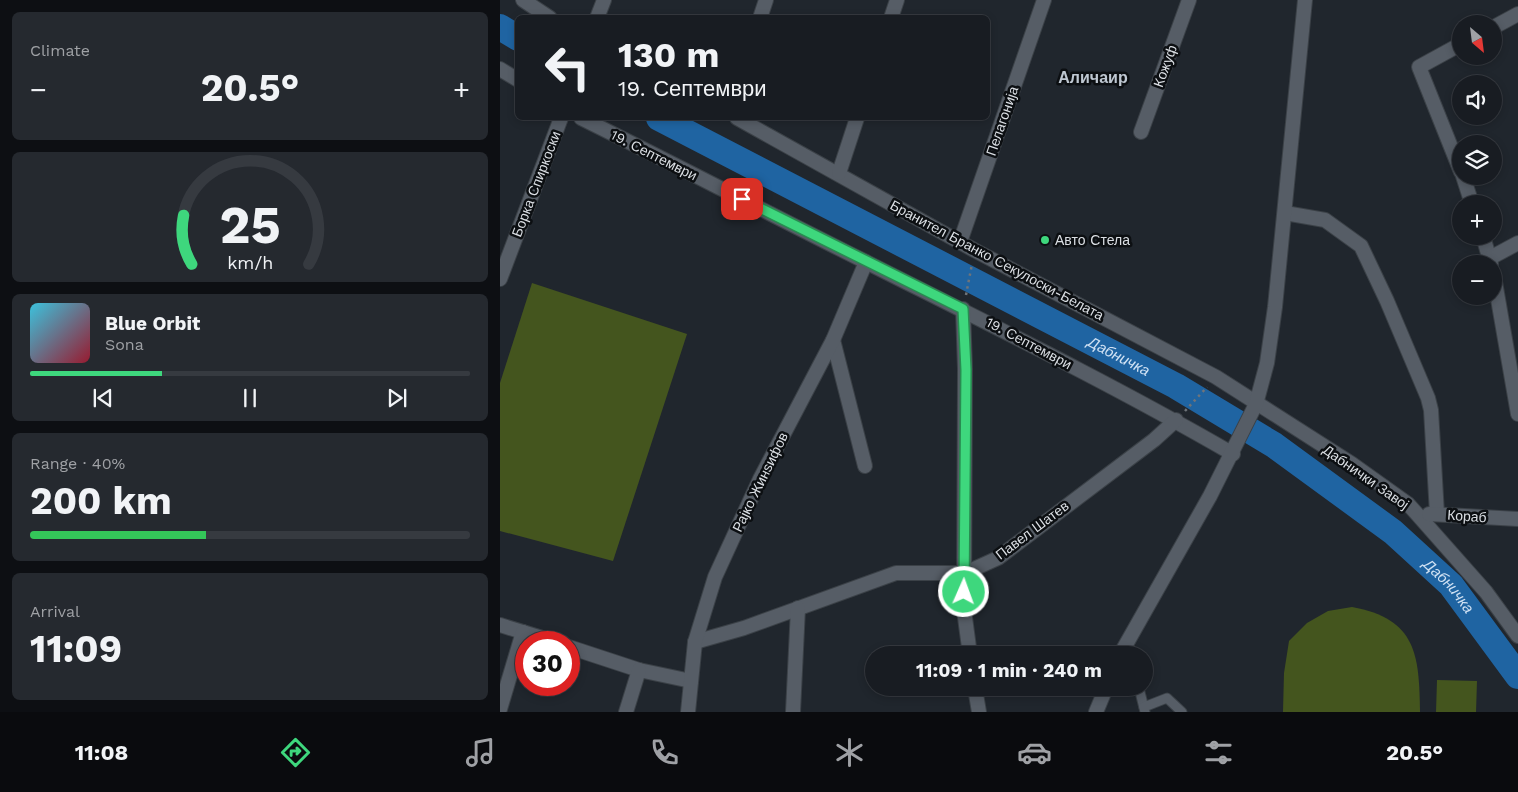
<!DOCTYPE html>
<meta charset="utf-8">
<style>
:root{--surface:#181c22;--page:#25292f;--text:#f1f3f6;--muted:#9fa1a5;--line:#363a40;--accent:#3ed77d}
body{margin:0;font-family:"Work Sans",sans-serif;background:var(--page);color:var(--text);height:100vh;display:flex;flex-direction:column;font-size:19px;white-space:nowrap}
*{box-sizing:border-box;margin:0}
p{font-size:16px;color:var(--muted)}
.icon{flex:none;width:28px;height:28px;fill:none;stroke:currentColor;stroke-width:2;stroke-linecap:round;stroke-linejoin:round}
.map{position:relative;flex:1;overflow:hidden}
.panel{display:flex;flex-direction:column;gap:12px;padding:12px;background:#0d0f13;width:500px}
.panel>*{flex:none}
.top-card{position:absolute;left:15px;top:15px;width:475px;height:105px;border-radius:8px;box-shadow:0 2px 8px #0003,0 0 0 1px var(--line);background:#181c22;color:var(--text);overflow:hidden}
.needle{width:32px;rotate:152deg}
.tools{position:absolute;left:952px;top:15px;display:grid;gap:10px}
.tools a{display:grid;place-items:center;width:50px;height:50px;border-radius:50%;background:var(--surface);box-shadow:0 2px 8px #0003,0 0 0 1px var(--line);font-size:25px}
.speed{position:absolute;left:15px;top:631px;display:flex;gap:10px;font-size:25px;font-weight:700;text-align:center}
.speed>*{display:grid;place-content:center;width:65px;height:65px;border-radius:50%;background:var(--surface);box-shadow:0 2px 8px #0003,0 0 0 1px var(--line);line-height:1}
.speed .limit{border:8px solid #d22;background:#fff;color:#111}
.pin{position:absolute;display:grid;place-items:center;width:42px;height:42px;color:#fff;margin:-21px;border-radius:10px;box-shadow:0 2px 8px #0006}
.me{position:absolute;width:55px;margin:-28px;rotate:2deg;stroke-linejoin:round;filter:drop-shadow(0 0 4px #0008)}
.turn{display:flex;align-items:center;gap:18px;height:105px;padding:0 20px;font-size:22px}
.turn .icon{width:65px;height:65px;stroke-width:2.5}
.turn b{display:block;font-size:35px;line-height:42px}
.big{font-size:38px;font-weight:700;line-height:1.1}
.panel .tile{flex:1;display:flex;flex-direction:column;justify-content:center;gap:8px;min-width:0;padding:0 18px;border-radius:8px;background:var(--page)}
.panel .dial{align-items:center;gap:0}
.dial svg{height:130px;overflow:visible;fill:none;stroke:var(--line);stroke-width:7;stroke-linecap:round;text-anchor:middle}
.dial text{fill:var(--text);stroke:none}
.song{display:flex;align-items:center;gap:15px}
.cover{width:60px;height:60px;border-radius:8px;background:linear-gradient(135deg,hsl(190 70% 55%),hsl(350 70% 35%))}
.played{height:5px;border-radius:2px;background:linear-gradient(90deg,var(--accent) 30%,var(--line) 30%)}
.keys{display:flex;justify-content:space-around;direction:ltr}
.heat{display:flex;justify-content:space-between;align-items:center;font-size:28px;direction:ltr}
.charge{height:8px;border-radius:4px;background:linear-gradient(90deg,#34c759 40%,var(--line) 0)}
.trip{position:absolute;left:365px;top:646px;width:288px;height:50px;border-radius:25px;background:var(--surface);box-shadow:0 2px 8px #0003,0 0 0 1px var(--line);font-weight:700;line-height:50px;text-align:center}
.dock{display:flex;height:80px;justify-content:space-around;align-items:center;background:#0a0b0e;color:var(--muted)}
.dock .icon{width:35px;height:35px}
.dock .on{color:var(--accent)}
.dock b{font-size:22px;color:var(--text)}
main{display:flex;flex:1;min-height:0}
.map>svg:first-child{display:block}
</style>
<main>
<section class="panel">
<div class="tile"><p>Climate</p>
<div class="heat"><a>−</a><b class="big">20.5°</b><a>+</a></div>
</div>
<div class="tile dial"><svg viewBox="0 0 100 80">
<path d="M14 69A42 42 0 1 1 86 69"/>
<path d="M14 69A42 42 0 0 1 9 39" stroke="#3ed77d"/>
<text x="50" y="56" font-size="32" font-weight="700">25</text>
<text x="50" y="72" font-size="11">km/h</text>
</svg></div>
<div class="tile">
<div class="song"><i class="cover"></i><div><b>Blue Orbit</b><p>Sona</p></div></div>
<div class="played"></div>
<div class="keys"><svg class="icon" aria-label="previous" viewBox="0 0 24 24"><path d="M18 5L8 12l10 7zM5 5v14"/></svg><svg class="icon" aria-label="pause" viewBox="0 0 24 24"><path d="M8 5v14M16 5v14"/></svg><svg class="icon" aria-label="next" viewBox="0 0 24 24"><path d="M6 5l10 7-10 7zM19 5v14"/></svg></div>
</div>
<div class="tile"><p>Range · 40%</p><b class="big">200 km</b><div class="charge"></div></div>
<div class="tile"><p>Arrival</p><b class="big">11:09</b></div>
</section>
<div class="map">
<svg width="1018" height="712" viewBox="0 0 1018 712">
<rect width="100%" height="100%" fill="#20262d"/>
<!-- green -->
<g fill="#44551e">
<path d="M32,283L187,334L113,561L0,531V383Z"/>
<path d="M852,607C917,619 919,655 920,712H783L784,673L789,641L807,623L828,611Z"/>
<path d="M937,680L977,681L976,712H936Z"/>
</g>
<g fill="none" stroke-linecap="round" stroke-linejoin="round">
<!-- river -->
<g stroke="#1f64a2" stroke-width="26">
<path d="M0,27L18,38"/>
<path id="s1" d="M159,118L676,386L774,445L893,532L951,585L1018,676"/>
</g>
<!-- service casing -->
<g stroke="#3b4147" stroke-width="11">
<g id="service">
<path d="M627,639L631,655"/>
<path d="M639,688L645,712"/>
<path d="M644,707L667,698L682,712"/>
</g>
</g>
<!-- minor casing -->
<g stroke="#3b4147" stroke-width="16">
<g id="minor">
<path d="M23,0L50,18"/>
<path d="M97,18L104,0"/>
<path d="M260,18L266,0"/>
<path d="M391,18L397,0"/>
<path d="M994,27L1018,14"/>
<path d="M961,44L919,67L961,172"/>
<path d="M0,69L18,80"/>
<path d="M81,118C176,165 270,214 364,261C489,324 612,384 733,454"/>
<path d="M237,118L474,250L716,377L852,464L908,504L917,514L986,592L1018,636"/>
<path d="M641,132L689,0"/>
<path d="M339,173L357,118"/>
<path d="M963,176L972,204"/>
<path d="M785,213L825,220L861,246L887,301L928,398L931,410L937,514"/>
<path d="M983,236L991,264"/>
<path d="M460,242L544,0"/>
<path d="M990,258L1018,243"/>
<path d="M994,276L1018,414"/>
<path d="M0,279L61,118"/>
<path d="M463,309L465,369L464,610L470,655"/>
<path d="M333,340L365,466"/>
<path d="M929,514L1018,519"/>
<path d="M0,625L55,642"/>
<path d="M195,642L244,628L396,573H465L498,558L654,440L676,420"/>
<path d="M69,647L139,670L191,681"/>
<path d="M475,688L479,712"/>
<path d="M0,709L23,632"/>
<path d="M126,712L139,670"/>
<path d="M188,712L195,642L215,577L260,479L333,340L366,262"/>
<path d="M293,712L298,608"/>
</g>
</g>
<!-- secondary casing -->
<g stroke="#3b4147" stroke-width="16">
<g id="secondary">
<path d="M620,655L710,496L756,404L767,363L775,307L805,0"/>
<path d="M596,712L606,688"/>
</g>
</g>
<!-- path -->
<g stroke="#6f747a" stroke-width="2.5" stroke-dasharray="2.5 4" stroke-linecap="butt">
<path d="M466,295L472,264"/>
<path d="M685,411L707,387"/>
</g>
<!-- service -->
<use href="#service" stroke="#565d66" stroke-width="9"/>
<!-- minor -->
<use href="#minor" stroke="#565d66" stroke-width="14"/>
<!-- secondary -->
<use href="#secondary" stroke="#565d66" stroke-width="14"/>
</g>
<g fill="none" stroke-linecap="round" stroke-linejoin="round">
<!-- route casing -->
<g stroke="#288c51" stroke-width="12">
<path id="route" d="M242,199L463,309L466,370L464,592"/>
</g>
<!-- route -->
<use href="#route" stroke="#3ed77d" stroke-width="9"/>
</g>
<!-- markers -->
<circle fill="#3ed77d" stroke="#0c0f12" stroke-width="2" cx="545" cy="240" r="5"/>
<g text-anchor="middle" stroke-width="5" stroke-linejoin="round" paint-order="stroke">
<!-- street labels -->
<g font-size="14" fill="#dbdfe4" stroke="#0c0f12">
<text transform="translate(665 66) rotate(-70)" y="5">Кожуф</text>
<text transform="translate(502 121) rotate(-71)" y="5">Пелагонија</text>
<text transform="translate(154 155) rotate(27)" y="5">19. Септември</text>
<text transform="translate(36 184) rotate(-69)" y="5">Борка Спиркоски</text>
<text transform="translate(497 260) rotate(28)" y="5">Бранител Бранко Секулоски-Белата</text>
<text transform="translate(529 343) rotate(28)" y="5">19. Септември</text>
<text transform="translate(866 477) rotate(35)" y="5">Дабнички Завој</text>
<text transform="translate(260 482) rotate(-64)" y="5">Рајко Жинѕифов</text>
<text transform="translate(967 516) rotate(4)" y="5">Кораб</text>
<text transform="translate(532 530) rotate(-37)" y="5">Павел Шатев</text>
</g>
<!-- poi labels -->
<g font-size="14" fill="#dbdfe4" stroke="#0c0f12" text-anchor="start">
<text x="555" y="245">Авто Стела</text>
</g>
<!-- water labels -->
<g font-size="15" font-style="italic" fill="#d1e2f4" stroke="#0c0f12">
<text dy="5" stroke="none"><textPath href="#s1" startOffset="518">Дабничка</textPath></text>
<text dy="5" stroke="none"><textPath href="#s1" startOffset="922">Дабничка</textPath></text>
</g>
<!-- quarter labels -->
<g font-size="16" font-weight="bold" fill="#bfc8d2" stroke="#0c0f12">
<text x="593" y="83">Аличаир</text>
</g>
</g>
</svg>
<div class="tools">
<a><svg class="needle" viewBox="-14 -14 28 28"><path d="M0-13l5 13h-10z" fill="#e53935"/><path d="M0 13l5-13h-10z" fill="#9fa1a5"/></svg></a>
<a><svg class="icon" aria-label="sound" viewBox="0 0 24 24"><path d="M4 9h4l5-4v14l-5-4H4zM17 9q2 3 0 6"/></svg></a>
<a><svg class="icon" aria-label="layers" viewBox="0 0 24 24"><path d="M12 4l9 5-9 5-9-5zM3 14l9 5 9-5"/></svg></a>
<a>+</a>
<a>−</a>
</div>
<div class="speed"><div class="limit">30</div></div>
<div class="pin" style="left:242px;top:199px;background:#d93025"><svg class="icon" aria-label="arrive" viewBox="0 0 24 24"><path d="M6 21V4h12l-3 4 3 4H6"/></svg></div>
<svg class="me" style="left:464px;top:592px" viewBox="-20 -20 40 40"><circle r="17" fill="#3ed77d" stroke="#fff" stroke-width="3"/><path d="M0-11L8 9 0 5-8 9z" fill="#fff"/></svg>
<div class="trip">11:09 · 1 min · 240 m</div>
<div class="top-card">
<div class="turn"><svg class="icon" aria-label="left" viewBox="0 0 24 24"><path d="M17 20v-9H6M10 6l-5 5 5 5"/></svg><div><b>130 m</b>19. Септември</div></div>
</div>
</div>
</main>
<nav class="dock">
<b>11:08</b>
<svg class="icon on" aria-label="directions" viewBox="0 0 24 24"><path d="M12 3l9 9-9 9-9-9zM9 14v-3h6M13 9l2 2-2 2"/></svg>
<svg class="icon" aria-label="music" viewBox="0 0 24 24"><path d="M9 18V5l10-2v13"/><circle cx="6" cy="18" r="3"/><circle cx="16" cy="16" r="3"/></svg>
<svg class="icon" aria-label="phone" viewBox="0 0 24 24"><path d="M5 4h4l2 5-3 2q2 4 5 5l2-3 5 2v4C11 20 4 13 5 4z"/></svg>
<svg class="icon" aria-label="climate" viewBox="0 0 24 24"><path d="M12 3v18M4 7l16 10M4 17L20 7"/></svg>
<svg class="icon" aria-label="car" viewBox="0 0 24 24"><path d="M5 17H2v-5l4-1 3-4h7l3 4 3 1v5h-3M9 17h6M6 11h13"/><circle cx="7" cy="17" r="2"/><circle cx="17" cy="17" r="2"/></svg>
<svg class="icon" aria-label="filters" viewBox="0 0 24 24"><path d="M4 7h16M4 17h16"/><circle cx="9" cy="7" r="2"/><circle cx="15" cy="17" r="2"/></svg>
<b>20.5°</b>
</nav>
